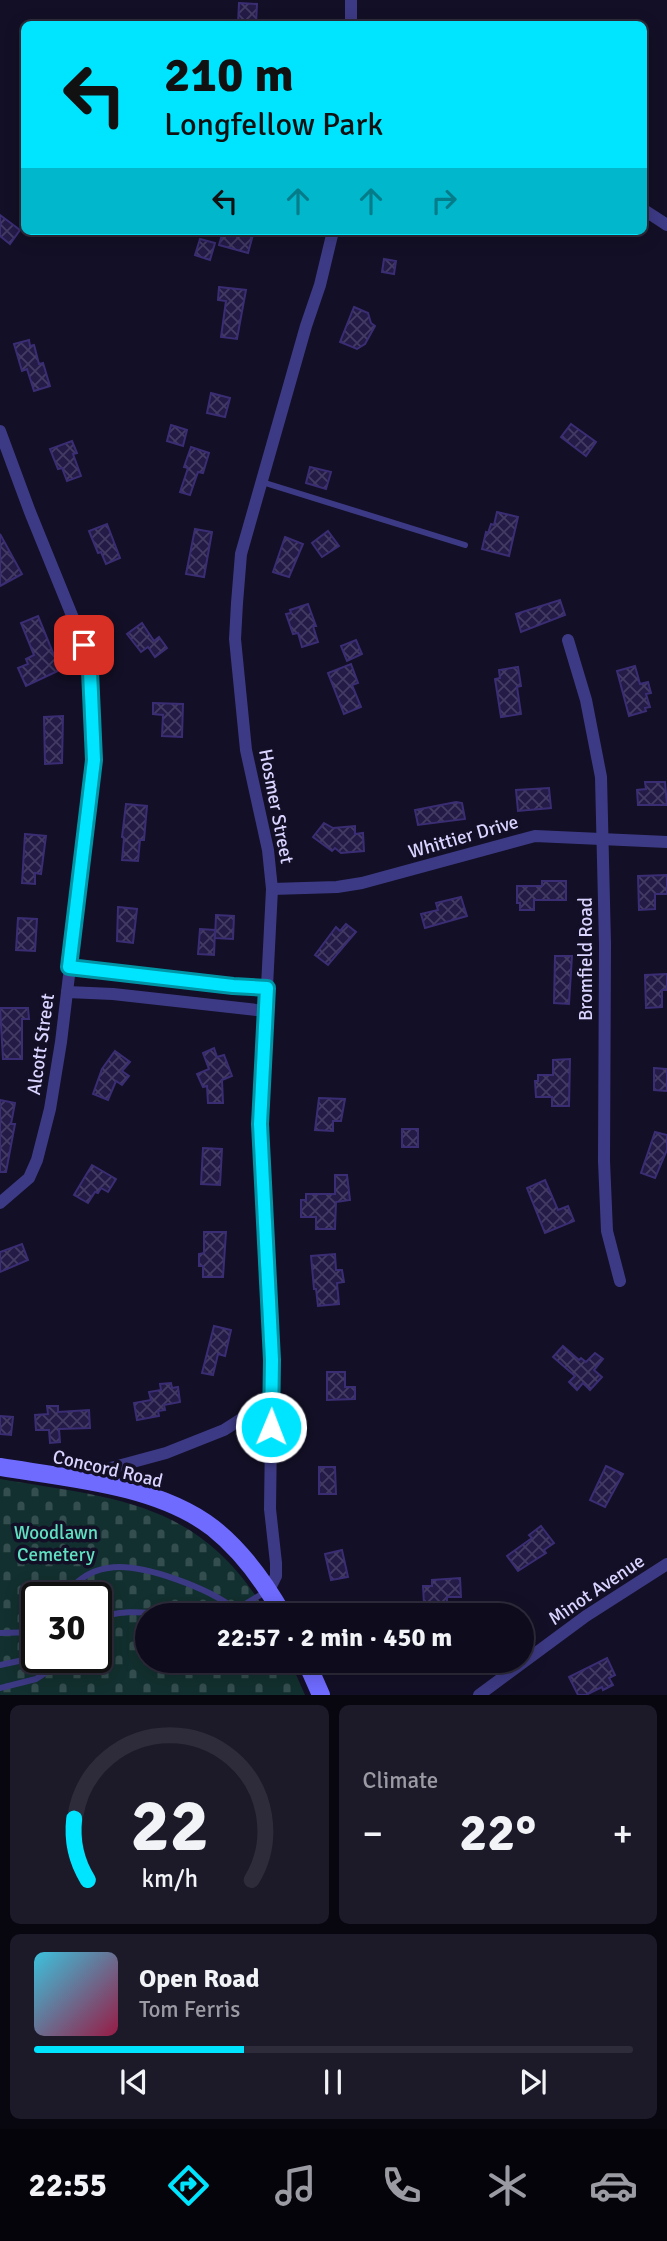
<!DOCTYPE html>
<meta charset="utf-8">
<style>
:root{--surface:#0e0b1c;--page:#1c1929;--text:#f1f3f6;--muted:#9b9ba3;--line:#2e2b3b;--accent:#00e5ff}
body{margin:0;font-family:Signika,sans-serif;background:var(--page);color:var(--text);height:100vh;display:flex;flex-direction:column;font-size:26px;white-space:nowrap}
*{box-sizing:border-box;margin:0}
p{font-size:23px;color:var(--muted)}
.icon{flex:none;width:38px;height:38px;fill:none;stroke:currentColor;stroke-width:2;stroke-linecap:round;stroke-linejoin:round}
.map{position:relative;height:1695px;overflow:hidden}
.sheet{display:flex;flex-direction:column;gap:10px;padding:10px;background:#08060f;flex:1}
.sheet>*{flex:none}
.guide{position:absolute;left:21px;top:21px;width:626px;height:214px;border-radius:10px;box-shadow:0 4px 18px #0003,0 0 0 2px var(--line);background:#00e5ff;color:#111;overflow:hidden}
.speed{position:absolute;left:21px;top:1582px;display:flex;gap:14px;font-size:35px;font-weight:700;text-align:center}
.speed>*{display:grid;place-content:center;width:91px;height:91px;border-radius:50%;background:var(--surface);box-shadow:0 4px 18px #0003,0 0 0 2px var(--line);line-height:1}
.speed .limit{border:4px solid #111;border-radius:10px;background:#fff;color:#111}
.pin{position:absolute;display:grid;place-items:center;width:60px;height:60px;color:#fff;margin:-30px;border-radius:14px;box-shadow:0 4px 10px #0006}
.me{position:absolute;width:77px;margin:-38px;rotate:1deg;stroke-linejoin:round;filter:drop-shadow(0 0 5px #0008)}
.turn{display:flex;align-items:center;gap:24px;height:147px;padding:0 28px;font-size:32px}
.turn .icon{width:91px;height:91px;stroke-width:2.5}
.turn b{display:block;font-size:49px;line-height:60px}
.lanes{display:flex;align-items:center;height:66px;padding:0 28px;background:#0003;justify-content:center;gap:35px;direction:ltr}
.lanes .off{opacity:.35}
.big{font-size:52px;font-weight:800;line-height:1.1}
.sheet .card{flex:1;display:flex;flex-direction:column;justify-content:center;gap:10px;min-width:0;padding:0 24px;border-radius:10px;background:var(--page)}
.sheet .dial{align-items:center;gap:0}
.dial svg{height:182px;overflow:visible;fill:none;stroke:var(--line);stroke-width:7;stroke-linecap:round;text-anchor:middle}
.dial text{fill:var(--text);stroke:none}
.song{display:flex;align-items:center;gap:21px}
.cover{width:84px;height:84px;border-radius:10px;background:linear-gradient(135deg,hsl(190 70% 55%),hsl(340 70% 35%))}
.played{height:7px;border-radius:4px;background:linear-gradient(90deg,var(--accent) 35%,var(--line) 35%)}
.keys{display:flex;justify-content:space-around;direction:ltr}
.heat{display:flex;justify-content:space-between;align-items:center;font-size:38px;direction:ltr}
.sheet .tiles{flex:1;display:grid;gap:10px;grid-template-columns:1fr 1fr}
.card:last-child{grid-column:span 2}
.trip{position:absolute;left:135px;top:1603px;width:399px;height:70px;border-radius:35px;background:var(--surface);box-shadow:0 4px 18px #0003,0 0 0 2px var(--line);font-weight:800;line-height:70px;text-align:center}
.dock{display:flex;height:112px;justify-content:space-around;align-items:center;background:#06040b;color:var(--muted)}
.dock .icon{width:49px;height:49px}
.dock .current{color:var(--accent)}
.dock b{font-size:32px;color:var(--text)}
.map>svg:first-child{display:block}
</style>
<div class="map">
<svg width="667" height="1695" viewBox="0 0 667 1695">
<defs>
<pattern id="cemetery-stones" width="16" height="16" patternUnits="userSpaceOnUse" patternTransform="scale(1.75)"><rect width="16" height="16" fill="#12302f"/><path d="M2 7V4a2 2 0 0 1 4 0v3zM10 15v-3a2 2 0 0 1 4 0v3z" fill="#344d4e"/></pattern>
<pattern id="building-cross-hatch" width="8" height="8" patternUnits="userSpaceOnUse" patternTransform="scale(1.75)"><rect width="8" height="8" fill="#241b47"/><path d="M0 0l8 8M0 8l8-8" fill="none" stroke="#433b63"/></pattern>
</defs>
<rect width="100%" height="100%" fill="#130f26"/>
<!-- cemetery -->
<path fill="url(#cemetery-stones)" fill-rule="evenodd" d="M0,1479C119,1499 200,1501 268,1615H147V1661H290L305,1695H0ZM37,1598H96V1657H37Z"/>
<!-- building -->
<g fill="url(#building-cross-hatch)" stroke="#3b2d73" stroke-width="2">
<path d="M239,3L257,4L256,24H238Z"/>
<path d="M0,215L20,230L10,244L0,236Z"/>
<path d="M223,231H254L248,253L219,245Z"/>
<path d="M200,239L215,243L210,260L195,255Z"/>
<path d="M384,259L396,261L394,274L382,272Z"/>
<path d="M219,287L246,290L237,339L221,337L226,301L218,300Z"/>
<path d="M354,307L368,313L371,323L375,326L365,344L357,349L340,342Z"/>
<path d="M29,340L30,346L34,345L39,364L43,363L50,386L34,391L27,369L22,371L14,344Z"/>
<path d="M211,393L230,398L225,417L207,413Z"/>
<path d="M571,424L596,442L586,456L561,437Z"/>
<path d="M171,425L187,430L183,446L167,441Z"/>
<path d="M72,441L77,453L73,454L81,476L67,481L62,468L58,469L50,449Z"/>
<path d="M191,447L209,453L203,473L198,472L190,495L180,492L188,468L184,467Z"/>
<path d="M310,467L331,472L326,489L306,483Z"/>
<path d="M497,512L518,517L509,556L482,549L486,532L488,533L491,524L494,525Z"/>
<path d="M107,524L120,558L106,564L101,552L98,553L89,531Z"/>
<path d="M195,529L212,532L204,577L186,574Z"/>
<path d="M328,531L339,546L322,557L312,543Z"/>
<path d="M0,534L22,574L0,586Z"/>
<path d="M285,537L303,544L289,577L273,572Z"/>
<path d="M560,600L565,615L521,632L516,614Z"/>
<path d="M308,604L316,626H313L318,642L302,647L298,633L293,634L286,614L291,613L290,610Z"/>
<path d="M38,616L60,670L26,686L18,668L28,664L26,659L34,655L21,623Z"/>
<path d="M142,623L154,641L159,637L167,648L155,657L148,647L141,652L127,634Z"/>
<path d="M356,640L362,654L347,661L341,646Z"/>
<path d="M351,664L358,683L352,685L361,707L344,714L328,673Z"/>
<path d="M635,666L640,684L648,682L651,693L646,694L650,707L645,708L646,711L629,716L617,671Z"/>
<path d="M518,667L521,686L517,687L521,714L501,717L495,679L500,678L499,670Z"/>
<path d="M153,703L183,704L182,737L162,736L163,715L153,714Z"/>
<path d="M63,716L62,763L45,764L44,717Z"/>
<path d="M645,782H665L667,805H638L637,790L646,789Z"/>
<path d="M549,788L551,808L518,811L516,790Z"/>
<path d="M456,802L462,803L465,819L418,825L415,810Z"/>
<path d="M126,804L147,806L144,840H140L138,861L122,860L124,838L122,837Z"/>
<path d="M324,823L333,828L355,826V834L363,833L364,851L341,853L335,848L332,851L313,837Z"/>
<path d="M25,834L46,836L41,874L35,873V884L22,883Z"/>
<path d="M667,875V894H655V909L639,910L638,876Z"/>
<path d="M542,881H566V900H534V910H520V903H517V886H542Z"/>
<path d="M461,897L467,916L425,928L421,914L438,910L436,903Z"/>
<path d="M118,907L137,909L133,943L117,941Z"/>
<path d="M216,915L234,916L233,939L215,938Z"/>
<path d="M18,918L37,919L35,951L16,950Z"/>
<path d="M346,924L356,932L328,965L315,955L336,927L340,931Z"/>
<path d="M200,929L215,930L214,955L198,954Z"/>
<path d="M555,956H572L569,1004L554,1003Z"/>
<path d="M667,974V990H662V1007L646,1008L645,975Z"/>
<path d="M0,1008H28L29,1019H22V1059H3Z"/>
<path d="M214,1048L217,1057L224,1055L232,1076L222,1080L223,1103H208L207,1086L203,1087L197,1074L209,1069L203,1053Z"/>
<path d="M115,1051L130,1062L122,1071L129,1076L122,1085L116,1081L108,1100L93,1094L102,1069Z"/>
<path d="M570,1059L569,1106H552V1097H536L535,1081H538V1075H553V1060Z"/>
<path d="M654,1068L667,1069V1091L654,1090Z"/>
<path d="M319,1098L345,1099L341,1121H333V1131L315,1130Z"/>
<path d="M0,1100L15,1103L11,1124H15L6,1172H0Z"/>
<rect x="402" y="1129" width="16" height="18"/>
<path d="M655,1132L667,1135V1150L655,1178L641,1173Z"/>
<path d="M203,1148L222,1149L220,1185L201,1184Z"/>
<path d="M92,1165L116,1179L108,1192L101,1188L98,1193L95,1192L88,1203L74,1195Z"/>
<path d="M335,1175H347L350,1200L336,1202L335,1229H316V1217H301V1200H306V1194H335Z"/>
<path d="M545,1180L558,1210L568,1206L574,1221L545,1233L527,1188Z"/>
<path d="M204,1232H226L223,1277H203V1266H199V1254L204,1253Z"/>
<path d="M22,1244L28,1260L0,1272V1252Z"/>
<path d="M335,1254L336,1270H342L344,1282L337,1283L339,1304L318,1306L316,1289H314L311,1256Z"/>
<path d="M214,1326L231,1330L225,1356L218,1354L213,1375L202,1373Z"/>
<path d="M563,1346L579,1360L581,1358L586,1362L595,1353L603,1359L594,1370L602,1377L590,1390L583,1383L577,1390L569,1382L575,1376L553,1357Z"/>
<path d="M327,1372H345V1387H355V1399L327,1400Z"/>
<path d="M171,1383L172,1388L178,1387L180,1402L164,1405L165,1410L158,1411L159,1416L137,1420L134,1403L151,1400L149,1392L161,1390L160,1384Z"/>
<path d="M47,1406H58V1412L89,1410L90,1428L59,1429L60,1442L50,1443L49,1430H36L35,1415L48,1414Z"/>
<path d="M0,1416L13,1417L11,1435L0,1434Z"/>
<path d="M606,1466L623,1474L605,1507L590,1500Z"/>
<path d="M319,1467H335L336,1494H319Z"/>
<path d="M541,1526L554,1543L544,1550L546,1553L518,1571L507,1556L532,1538L529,1535Z"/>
<path d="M342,1550L348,1577L331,1580L325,1554Z"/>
<path d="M460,1578L461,1597H447V1603L424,1604L423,1586H432V1580Z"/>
<path d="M607,1658L615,1675L609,1678L613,1685L603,1690L602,1687L586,1695H578L569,1677Z"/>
</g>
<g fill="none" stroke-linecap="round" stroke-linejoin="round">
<!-- lane -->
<g stroke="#3d3a85" stroke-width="6">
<path d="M262,482L465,545"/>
<path d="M64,1598C74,1582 89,1571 108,1568C141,1562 211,1589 236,1610"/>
<path d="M227,1615L267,1591"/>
<path d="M96,1620C121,1607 156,1614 183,1615"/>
<path d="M0,1633L37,1632"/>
<path d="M0,1665L28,1659L37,1655"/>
<path d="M0,1688L36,1679L70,1657"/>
</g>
<!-- street -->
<g stroke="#3d3a85" stroke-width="12">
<path d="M351,0V24"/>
<path d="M644,210L667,225"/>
<path d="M0,431L30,512L84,645L90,671L95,760L61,1042L50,1109L37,1160L29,1178L0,1203"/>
<path d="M568,640L586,700L601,777L605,944L604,1161L607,1231L620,1281"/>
<path d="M272,889L337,887L362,883L535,836L667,842"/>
<path d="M69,967L233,986L267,988"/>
<path d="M67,992L113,994L266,1011"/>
<path d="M81,1476L166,1453L224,1430L271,1400"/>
<path d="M269,1590L276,1576V1563L270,1509L272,1360L260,1123L272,889L268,850L246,750L235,639L237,603L241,554L306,326L320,285L333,231"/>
<path d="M479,1695L586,1616L667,1564"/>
</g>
<!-- secondary -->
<g stroke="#6f6bff" stroke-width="18">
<path d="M0,1467C68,1478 158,1485 213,1528C243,1552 265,1583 283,1615"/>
<path d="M306,1661L321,1695"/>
</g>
</g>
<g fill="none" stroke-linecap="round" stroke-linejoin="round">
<!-- route casing -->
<g stroke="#0095a6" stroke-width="18">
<path id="route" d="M84,645L90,671L94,760L69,967L233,986L267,988L260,1124L272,1360L271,1427"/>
</g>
<!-- route -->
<use href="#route" stroke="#00e5ff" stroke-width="12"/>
</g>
<g text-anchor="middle" stroke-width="7" stroke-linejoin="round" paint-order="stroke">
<!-- street labels -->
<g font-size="19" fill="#d9d4ff" stroke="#130f26">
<text transform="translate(277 806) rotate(79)" y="7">Hosmer Street</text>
<text transform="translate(463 836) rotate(-16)" y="7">Whittier Drive</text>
<text transform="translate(585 959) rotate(-90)" y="7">Bromfield Road</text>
<text transform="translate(40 1044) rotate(-82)" y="7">Alcott Street</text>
<text transform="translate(108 1468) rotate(13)" y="7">Concord Road</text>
<text transform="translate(596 1589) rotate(-34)" y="7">Minot Avenue</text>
</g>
<!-- park labels -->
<g font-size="19" fill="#5fe0c0" stroke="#130f26">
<text x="56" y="1539">Woodlawn<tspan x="56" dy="22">Cemetery</tspan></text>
</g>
</g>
</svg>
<div class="speed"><div class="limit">30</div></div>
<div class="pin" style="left:84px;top:645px;background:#d93025"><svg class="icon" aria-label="arrive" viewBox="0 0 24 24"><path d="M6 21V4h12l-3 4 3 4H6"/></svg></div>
<svg class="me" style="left:271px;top:1427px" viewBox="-20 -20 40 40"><circle r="17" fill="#00e5ff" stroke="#fff" stroke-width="3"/><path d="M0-11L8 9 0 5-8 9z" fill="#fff"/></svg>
<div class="trip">22:57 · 2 min · 450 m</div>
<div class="guide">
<div class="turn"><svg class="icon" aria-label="left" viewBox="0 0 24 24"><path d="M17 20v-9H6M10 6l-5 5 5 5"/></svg><div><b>210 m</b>Longfellow Park</div></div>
<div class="lanes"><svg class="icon" aria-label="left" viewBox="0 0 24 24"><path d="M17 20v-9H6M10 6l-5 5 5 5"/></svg><svg class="icon off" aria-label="ahead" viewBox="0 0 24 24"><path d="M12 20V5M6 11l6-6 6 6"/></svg><svg class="icon off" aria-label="ahead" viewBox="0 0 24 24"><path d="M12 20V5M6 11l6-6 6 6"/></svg><svg class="icon off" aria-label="right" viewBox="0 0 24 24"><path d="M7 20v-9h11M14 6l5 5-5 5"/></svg></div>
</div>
</div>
<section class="sheet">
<div class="tiles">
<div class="card dial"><svg viewBox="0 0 100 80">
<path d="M14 69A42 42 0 1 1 86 69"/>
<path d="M14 69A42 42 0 0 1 8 42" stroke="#00e5ff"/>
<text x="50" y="56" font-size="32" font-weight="700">22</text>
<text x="50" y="72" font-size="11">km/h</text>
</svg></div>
<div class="card"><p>Climate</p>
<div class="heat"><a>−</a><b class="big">22°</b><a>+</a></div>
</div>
<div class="card">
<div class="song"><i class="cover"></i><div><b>Open Road</b><p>Tom Ferris</p></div></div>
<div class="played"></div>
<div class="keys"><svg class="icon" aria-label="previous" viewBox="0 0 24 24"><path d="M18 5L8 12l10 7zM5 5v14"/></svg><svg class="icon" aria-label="pause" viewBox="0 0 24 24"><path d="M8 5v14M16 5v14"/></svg><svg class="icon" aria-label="next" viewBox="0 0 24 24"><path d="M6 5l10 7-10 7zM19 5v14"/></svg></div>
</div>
</div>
</section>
<nav class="dock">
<b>22:55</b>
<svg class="icon current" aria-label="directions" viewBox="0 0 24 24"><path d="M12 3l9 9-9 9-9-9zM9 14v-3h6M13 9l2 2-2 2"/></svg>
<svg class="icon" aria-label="music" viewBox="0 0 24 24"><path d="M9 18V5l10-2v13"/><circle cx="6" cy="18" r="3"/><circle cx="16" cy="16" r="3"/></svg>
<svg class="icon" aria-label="phone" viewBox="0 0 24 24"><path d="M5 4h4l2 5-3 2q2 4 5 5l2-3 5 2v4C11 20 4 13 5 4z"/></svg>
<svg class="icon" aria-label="climate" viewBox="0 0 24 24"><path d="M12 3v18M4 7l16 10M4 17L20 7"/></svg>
<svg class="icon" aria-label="car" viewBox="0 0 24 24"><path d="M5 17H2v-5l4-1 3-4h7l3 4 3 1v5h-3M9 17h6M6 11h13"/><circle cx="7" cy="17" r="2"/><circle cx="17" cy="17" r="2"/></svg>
</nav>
